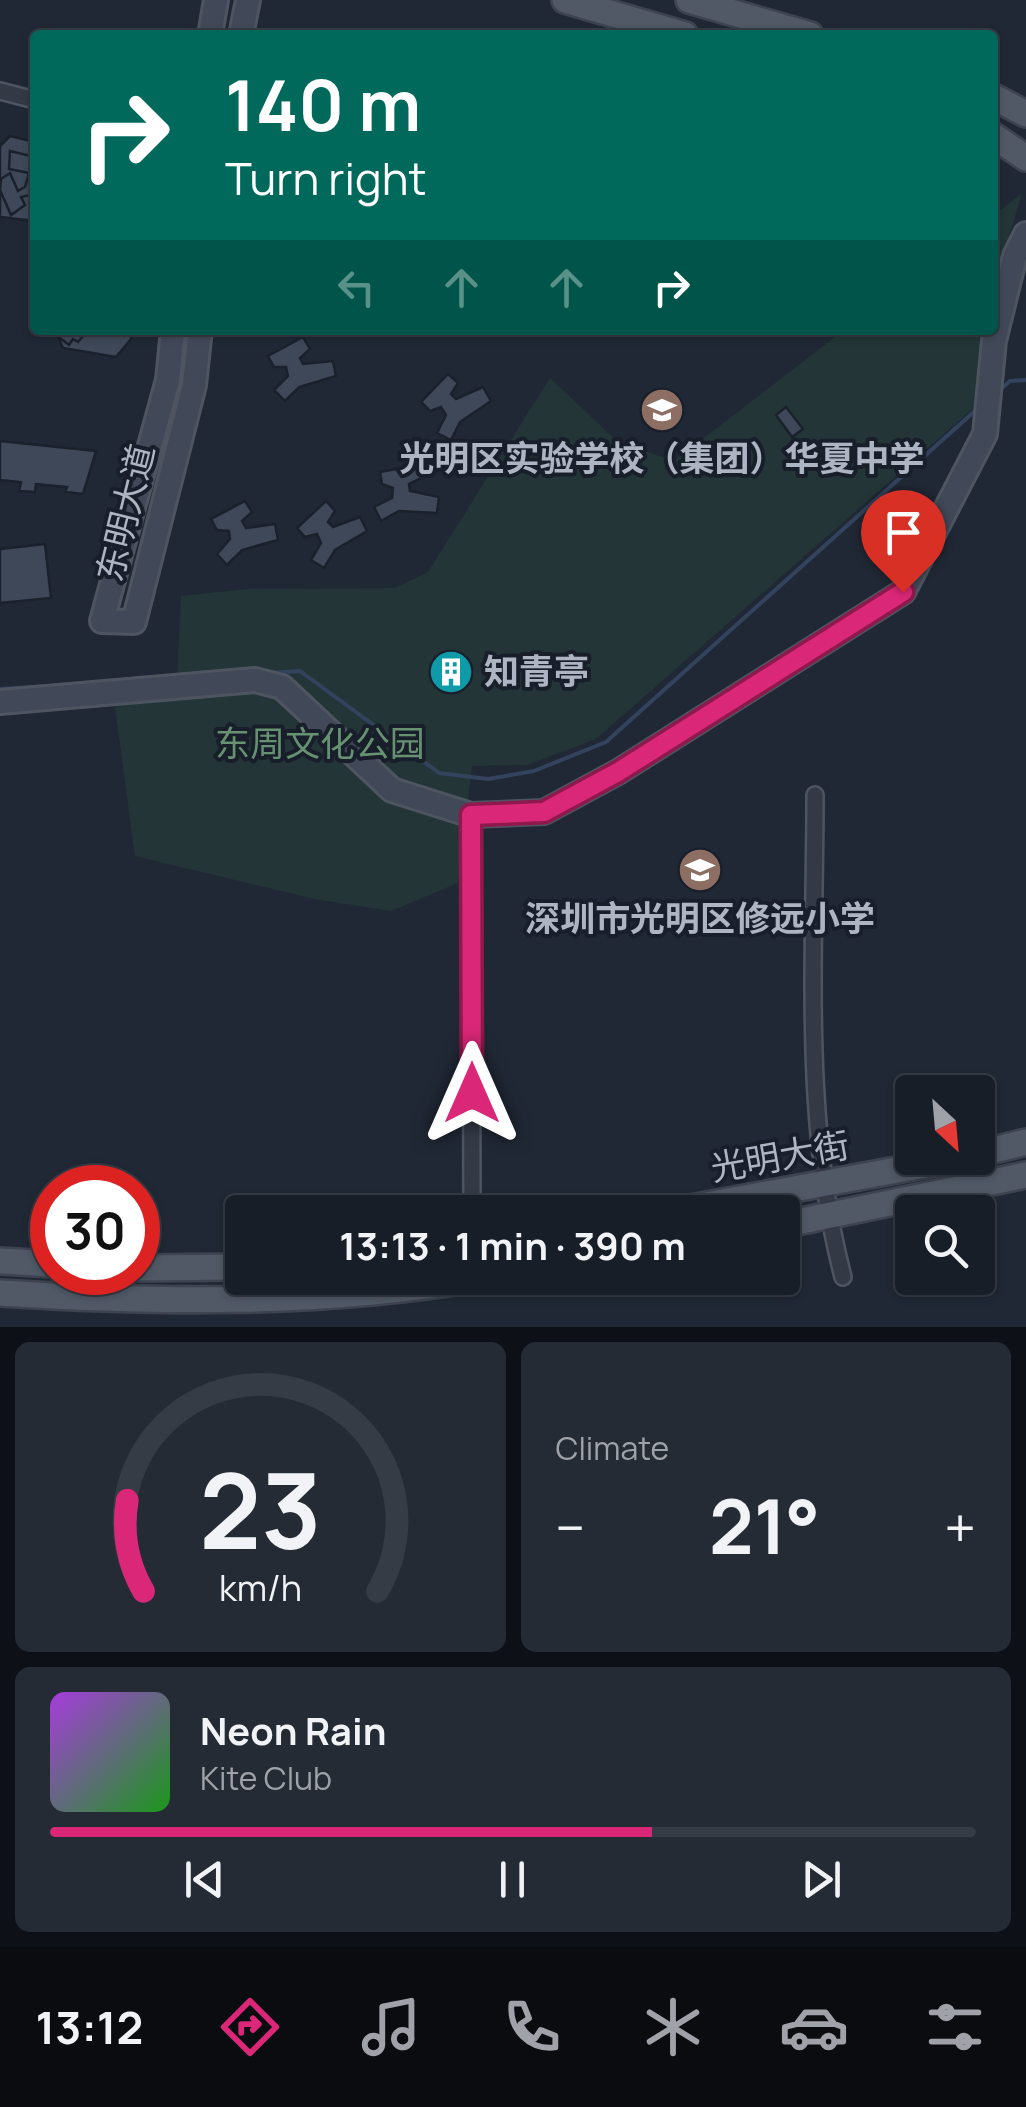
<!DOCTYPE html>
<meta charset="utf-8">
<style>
:root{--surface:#181e28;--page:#252b34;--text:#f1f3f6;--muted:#9fa2a8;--line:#363c45;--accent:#db2777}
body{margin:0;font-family:Manrope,"Noto Sans SC",sans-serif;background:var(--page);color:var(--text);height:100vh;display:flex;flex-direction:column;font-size:38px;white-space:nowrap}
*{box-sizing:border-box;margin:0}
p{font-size:32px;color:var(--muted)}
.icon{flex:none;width:55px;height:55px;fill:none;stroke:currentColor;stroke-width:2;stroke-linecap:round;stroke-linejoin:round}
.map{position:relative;height:1327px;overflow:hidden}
.side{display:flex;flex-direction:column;gap:15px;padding:15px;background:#0d1016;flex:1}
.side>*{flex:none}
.guide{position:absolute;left:30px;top:30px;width:968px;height:305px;border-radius:10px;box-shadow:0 2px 8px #0004,0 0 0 2px var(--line);background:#00695c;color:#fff;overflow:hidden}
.needle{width:65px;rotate:154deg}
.fabs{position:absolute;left:895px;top:1075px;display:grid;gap:20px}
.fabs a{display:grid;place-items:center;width:100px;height:100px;border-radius:10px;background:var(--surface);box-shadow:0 2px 8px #0004,0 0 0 2px var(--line);font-size:50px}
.speed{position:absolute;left:30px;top:1165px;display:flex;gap:20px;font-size:50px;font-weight:700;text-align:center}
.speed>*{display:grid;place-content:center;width:130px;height:130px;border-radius:50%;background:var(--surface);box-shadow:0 2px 8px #0004,0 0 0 2px var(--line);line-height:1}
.speed .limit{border:15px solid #d22;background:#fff;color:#111}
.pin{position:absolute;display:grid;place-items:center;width:85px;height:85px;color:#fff;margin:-102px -42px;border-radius:50% 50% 50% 0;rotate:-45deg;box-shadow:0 0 10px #0007}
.pin .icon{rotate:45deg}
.me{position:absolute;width:110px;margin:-55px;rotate:0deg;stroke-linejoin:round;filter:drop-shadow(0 0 8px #0008)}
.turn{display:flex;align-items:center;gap:35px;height:210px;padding:0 30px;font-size:45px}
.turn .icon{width:130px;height:130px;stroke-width:2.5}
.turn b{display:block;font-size:70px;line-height:85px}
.lanes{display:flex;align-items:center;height:95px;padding:0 30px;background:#0003;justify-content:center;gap:50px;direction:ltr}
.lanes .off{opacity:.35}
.big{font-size:75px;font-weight:700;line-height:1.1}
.side .card{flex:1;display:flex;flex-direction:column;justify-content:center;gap:15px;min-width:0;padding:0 35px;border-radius:15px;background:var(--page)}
.side .dial{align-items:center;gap:0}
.dial svg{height:260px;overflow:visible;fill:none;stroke:var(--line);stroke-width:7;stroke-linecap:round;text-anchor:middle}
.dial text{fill:var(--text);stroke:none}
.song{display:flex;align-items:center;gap:30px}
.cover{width:120px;height:120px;border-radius:15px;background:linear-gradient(135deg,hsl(280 70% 55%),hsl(120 70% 35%))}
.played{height:10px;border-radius:5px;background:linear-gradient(90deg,var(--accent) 65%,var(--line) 65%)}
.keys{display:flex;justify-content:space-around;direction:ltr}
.heat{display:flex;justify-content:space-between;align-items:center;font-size:55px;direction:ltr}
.side .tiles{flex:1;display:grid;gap:15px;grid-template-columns:1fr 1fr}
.card:last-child{grid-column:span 2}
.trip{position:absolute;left:225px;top:1195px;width:575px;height:100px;border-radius:10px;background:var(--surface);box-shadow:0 2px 8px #0004,0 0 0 2px var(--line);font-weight:700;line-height:100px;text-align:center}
.dock{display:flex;height:160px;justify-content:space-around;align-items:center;background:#0a0c10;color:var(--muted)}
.dock .icon{width:70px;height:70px}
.dock .current{color:var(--accent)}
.dock b{font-size:45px;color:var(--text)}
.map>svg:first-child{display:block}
</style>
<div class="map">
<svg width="1026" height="1327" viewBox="0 0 1026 1327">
<rect width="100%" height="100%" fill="#202835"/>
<!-- green -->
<g fill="#233537">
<path d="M1022,193L993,289V216Z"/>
<path d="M844,330H983L977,405L596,739L527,765L472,766L458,883L391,911L315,899L135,856L115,707L176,698L181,596L249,589L395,588L428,572L550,378L618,442L674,461Z"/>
</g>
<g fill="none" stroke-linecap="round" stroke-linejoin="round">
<!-- stream -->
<g stroke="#33435d" stroke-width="4">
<path d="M1000,390L1010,381L1026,380"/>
<path d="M269,673L300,671L439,773L488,779L534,771L606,742L977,409"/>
<path d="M0,689L80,684"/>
</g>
</g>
<!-- building -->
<g fill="#3e4858" stroke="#1b212c" stroke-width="2.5">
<path d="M10,136L35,142V221L0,217V146Z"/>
<path d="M10,151L35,157L34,194L21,197L25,205L11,215L0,190L1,179L10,173L18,191L25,187L29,173L9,169Z"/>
<path d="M55,330H132L131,339L116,357L63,348Z"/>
<path d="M61,330H88L78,342L73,339L69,345L56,335Z"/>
<path d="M303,337L310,349L300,358L303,364L333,361L336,376L299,387L285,401L274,390L288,376L286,367H274L268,356Z"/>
<path d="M448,374L458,383L451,394L456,399L483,387L491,401L460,422L451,440L437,433L446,415L441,407L430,411L421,402Z"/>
<path d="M786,407L803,429L792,437L776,415Z"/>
<path d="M0,441L96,451L83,494L65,492L67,487L36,484L35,492L19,491L21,482L0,480Z"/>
<path d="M418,465L421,478L409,484L410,491L439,497L437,513L399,511L381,521L374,507L392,498L393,488L382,484L380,472Z"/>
<path d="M245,501L252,512L242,521L246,528L275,524L278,540L242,550L227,565L217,554L230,539L229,531L217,530L211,519Z"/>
<path d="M326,501L335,511L328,522L333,527L360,517L367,531L335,550L324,568L311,560L321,543L317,534L305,537L297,528Z"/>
<path d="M45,544L51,598L0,603V549Z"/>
<circle cx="451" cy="673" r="9"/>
</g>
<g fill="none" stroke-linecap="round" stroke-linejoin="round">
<!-- street casing -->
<g stroke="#4e5561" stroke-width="20">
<g id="street">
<path d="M0,91L35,100"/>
<path d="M815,795C815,956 802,1120 843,1277"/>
<path d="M471,815L472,1212"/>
</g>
</g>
<!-- secondary casing -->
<g stroke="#4e5561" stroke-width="28">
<g id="secondary">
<path d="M210,35L216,0"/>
<path d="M241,35L248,0"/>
<path d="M173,330L168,380L102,621L134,622L194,385L200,330"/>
<path d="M0,702L255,680L282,687L392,790L471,815L544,812L618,772L903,592L985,434L994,341L1015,256L1026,234"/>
</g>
</g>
<!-- primary casing -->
<g stroke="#3d434f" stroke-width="30">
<g id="primary">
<path d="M565,0L685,35"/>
<path d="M689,0L810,35"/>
<path d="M992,96L1026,114"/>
<path d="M992,135L1026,158"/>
<path d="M978,1154L1026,1142"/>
<path d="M669,1212L962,1158"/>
<path d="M782,1225L1026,1175"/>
<path d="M0,1261L52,1264"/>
<path d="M138,1268L242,1267"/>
<path d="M0,1293C159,1303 322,1305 480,1278"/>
</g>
</g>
<!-- street -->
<use href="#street" stroke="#333a46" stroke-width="15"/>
<!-- secondary -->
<use href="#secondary" stroke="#414959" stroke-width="22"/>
<!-- primary -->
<use href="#primary" stroke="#515966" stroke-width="25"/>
</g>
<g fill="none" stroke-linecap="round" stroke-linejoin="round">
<!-- route casing -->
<g stroke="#8e194d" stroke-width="25">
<path id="route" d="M472,1093L471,815L544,812L618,772L903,592"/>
</g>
<!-- route -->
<use href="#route" stroke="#db2777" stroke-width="18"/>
</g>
<!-- icons -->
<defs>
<g id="school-disc" transform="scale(2.25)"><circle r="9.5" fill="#8d6e63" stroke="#191f2a"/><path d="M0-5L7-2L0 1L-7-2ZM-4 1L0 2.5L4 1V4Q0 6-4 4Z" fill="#fff"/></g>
<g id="building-disc" transform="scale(2.25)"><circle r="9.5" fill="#0f9aa8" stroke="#191f2a"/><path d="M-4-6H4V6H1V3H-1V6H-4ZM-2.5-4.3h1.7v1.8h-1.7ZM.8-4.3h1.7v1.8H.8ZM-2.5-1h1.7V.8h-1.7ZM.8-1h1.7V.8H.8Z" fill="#fff"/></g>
</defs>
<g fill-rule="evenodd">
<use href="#school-disc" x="662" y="410"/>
<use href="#building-disc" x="451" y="672"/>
<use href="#school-disc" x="700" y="870"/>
</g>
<g text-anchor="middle" stroke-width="8" stroke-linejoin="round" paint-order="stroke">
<!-- poi labels -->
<g font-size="35" font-weight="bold" fill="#adb5c3" stroke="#191f2a">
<text x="662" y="471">光明区实验学校（集团）华夏中学</text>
<text x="484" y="684" text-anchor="start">知青亭</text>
<text x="700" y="931">深圳市光明区修远小学</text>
</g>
<!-- street labels -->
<g font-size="35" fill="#adb5c3" stroke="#191f2a">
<text transform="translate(126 513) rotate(-76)" y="12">东明大道</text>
<text transform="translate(780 1157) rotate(-10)" y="12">光明大街</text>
</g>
<!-- park labels -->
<g font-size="35" fill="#669272" stroke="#191f2a">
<text x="320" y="756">东周文化公园</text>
</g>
</g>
</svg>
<div class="fabs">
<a><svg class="needle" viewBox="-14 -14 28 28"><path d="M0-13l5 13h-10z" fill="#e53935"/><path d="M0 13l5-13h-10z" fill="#9fa2a8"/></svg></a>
<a><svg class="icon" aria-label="search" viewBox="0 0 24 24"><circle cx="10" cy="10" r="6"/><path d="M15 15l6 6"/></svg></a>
</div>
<div class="speed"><div class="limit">30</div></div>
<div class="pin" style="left:903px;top:592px;background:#d93025"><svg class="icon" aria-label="arrive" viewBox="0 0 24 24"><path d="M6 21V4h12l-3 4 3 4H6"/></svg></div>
<svg class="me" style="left:472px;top:1093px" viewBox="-20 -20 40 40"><path d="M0-17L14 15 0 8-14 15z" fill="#db2777" stroke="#fff" stroke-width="4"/></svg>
<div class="trip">13:13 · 1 min · 390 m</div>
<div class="guide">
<div class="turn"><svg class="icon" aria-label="right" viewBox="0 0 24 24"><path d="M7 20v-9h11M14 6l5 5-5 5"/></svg><div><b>140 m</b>Turn right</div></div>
<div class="lanes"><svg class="icon off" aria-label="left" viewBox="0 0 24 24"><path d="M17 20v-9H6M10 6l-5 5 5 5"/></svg><svg class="icon off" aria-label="ahead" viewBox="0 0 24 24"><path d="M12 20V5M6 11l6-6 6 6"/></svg><svg class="icon off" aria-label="ahead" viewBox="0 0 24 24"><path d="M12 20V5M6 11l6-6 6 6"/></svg><svg class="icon" aria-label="right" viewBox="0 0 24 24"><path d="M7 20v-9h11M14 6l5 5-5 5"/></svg></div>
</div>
</div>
<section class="side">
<div class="tiles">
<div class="card dial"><svg viewBox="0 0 100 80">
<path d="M14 69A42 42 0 1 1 86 69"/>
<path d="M14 69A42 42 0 0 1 9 41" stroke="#db2777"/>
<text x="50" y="56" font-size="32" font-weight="700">23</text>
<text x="50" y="72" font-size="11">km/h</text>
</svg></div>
<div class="card"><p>Climate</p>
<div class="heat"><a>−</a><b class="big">21°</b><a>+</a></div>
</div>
<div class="card">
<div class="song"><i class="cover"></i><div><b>Neon Rain</b><p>Kite Club</p></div></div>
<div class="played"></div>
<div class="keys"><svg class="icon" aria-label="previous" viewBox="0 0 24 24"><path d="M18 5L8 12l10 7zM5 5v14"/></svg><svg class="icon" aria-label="pause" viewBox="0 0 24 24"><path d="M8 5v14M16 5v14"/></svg><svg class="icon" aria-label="next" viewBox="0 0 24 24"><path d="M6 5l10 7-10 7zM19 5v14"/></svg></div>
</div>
</div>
</section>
<nav class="dock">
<b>13:12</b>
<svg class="icon current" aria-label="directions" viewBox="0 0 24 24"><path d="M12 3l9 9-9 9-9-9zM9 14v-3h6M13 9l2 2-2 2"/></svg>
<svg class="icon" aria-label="music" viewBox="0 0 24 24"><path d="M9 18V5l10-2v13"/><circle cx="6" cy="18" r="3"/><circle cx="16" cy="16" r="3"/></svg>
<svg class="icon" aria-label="phone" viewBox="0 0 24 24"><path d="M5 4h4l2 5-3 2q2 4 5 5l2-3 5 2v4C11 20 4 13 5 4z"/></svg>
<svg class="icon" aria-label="climate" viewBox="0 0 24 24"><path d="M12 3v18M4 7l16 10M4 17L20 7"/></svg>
<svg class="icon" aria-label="car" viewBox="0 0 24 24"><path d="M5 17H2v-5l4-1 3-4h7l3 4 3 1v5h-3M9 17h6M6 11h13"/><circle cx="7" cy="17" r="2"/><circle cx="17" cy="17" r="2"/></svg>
<svg class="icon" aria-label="filters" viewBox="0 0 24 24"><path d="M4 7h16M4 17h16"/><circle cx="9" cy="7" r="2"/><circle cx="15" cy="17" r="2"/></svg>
</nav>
